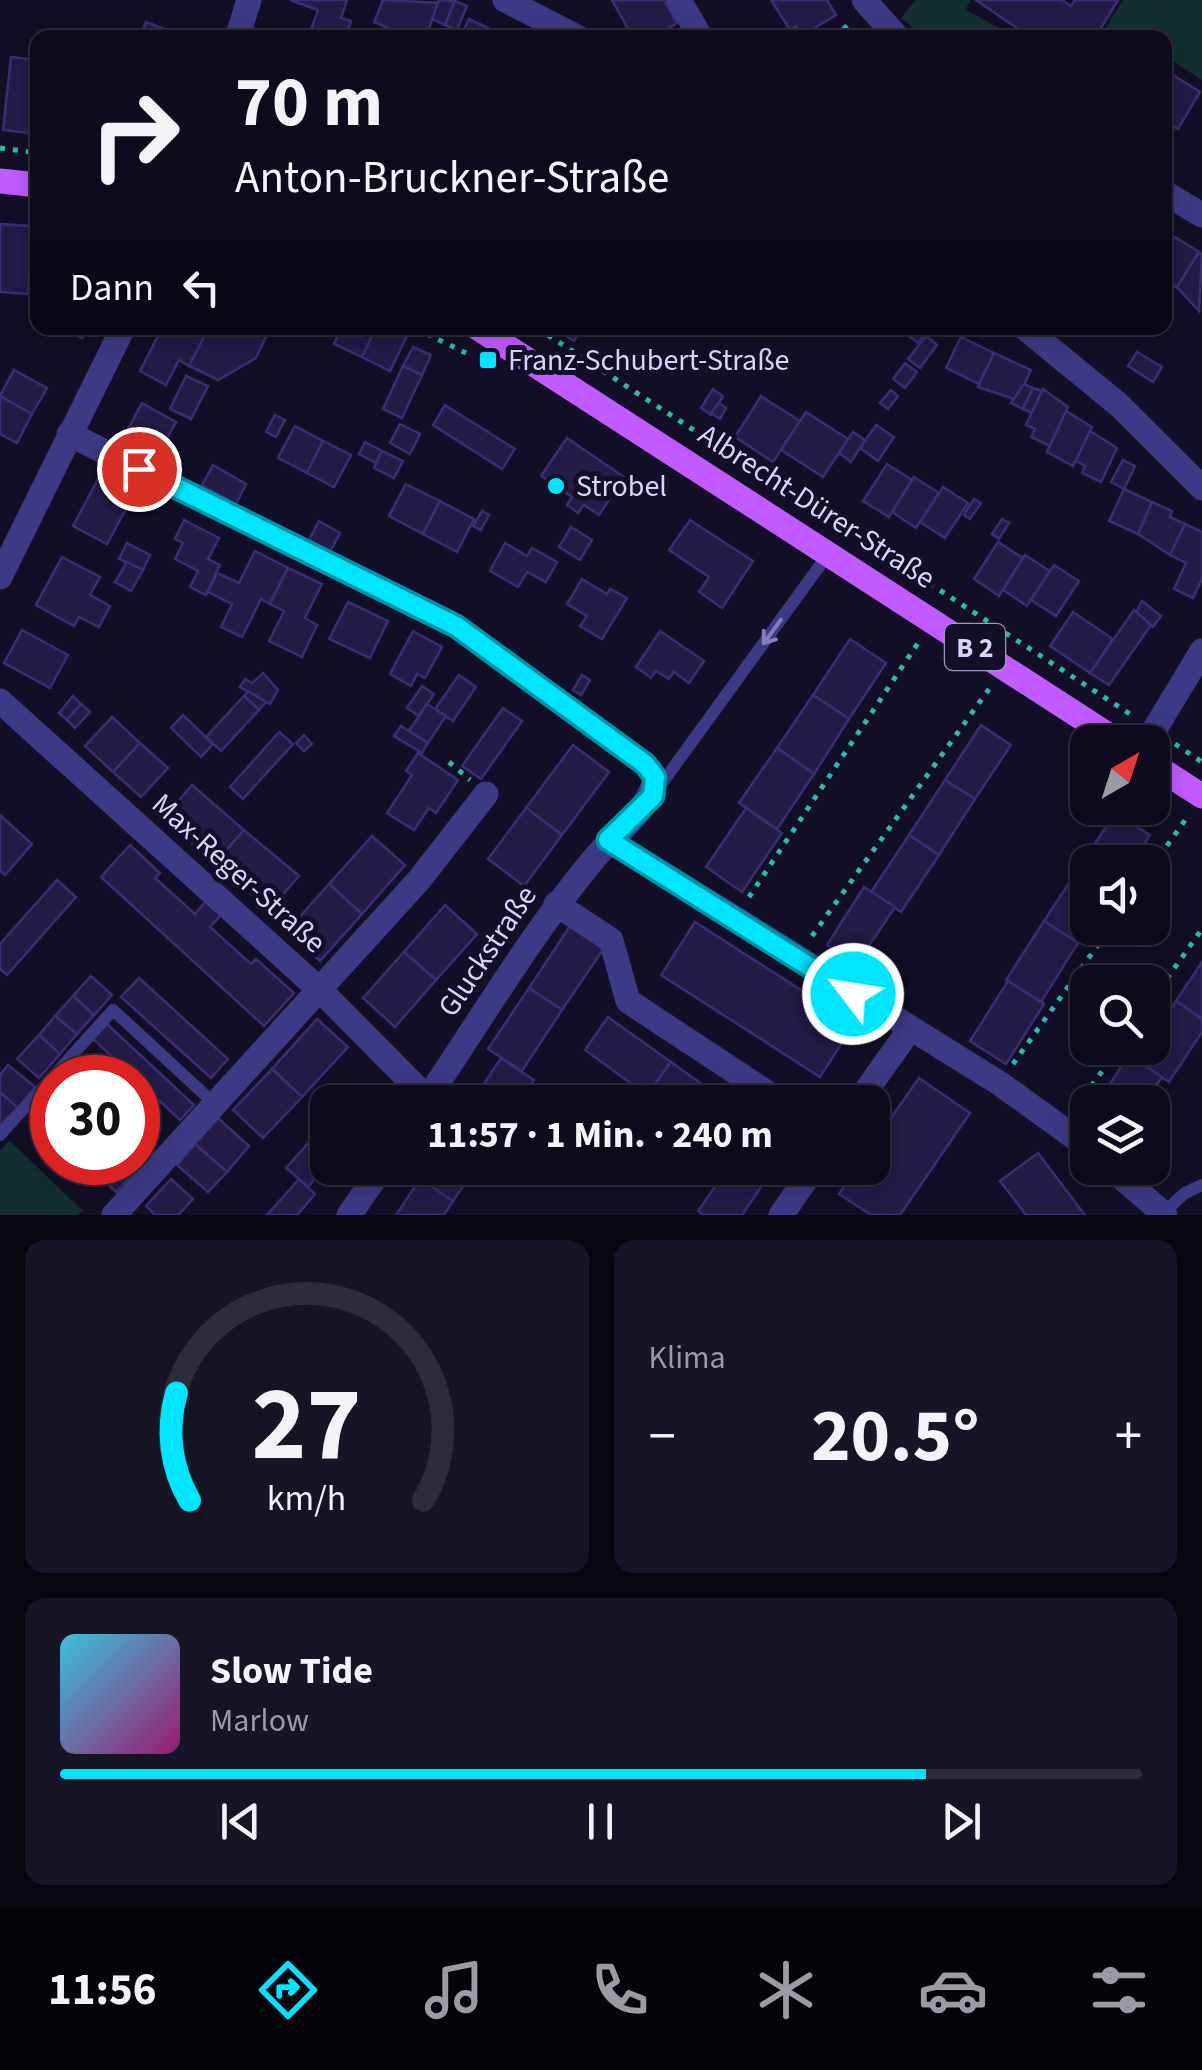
<!DOCTYPE html>
<html lang="de">
<meta charset="utf-8">
<style>
:root{--surface:#0e0b1c;--page:#171425;--text:#f1f3f6;--muted:#9b9ba3;--line:#2e2b3b;--accent:#00e5ff}
body{margin:0;font-family:"Source Sans 3",sans-serif;background:var(--page);color:var(--text);height:100vh;display:flex;flex-direction:column;font-size:38px;white-space:nowrap}
*{box-sizing:border-box;margin:0}
p{font-size:32px;color:var(--muted)}
.icon{flex:none;width:55px;height:55px;fill:none;stroke:currentColor;stroke-width:2;stroke-linecap:round;stroke-linejoin:round}
.map{position:relative;height:1215px;overflow:hidden}
.panel{display:flex;flex-direction:column;gap:25px;padding:25px;background:#08060f;flex:1}
.panel>*{flex:none}
.top-card{position:absolute;left:30px;top:30px;width:1142px;height:305px;border-radius:20px;box-shadow:0 5px 25px #0003,0 0 0 2px var(--line);background:#0e0b1c;color:var(--text);overflow:hidden}
.needle{width:65px;rotate:39deg}
.tools{position:absolute;left:1070px;top:725px;display:grid;gap:20px}
.tools a{display:grid;place-items:center;width:100px;height:100px;border-radius:20px;background:var(--surface);box-shadow:0 5px 25px #0003,0 0 0 2px var(--line);font-size:50px}
.speed{position:absolute;left:30px;top:1055px;display:flex;gap:20px;font-size:50px;font-weight:700;text-align:center}
.speed>*{display:grid;place-content:center;width:130px;height:130px;border-radius:50%;background:var(--surface);box-shadow:0 5px 25px #0003,0 0 0 2px var(--line);line-height:1}
.speed .limit{border:15px solid #d22;background:#fff;color:#111}
.pin{position:absolute;display:grid;place-items:center;width:85px;height:85px;color:#fff;margin:-42px;border:5px solid #fff;border-radius:50%;box-shadow:0 2px 10px #0007}
.me{position:absolute;width:110px;margin:-55px;rotate:301deg;stroke-linejoin:round;filter:drop-shadow(0 0 8px #0008)}
.turn{display:flex;align-items:center;gap:35px;height:210px;padding:0 40px;font-size:45px}
.turn .icon{width:130px;height:130px;stroke-width:2.5}
.turn b{display:block;font-size:70px;line-height:85px}
.then{display:flex;align-items:center;height:95px;padding:0 40px;background:#0003;gap:20px;font-size:38px}
.big{font-size:75px;font-weight:700;line-height:1.1}
.panel .tile{flex:1;display:flex;flex-direction:column;justify-content:center;gap:15px;min-width:0;padding:0 35px;border-radius:20px;background:var(--page)}
.panel .dial{align-items:center;gap:0}
.dial svg{height:260px;overflow:visible;fill:none;stroke:var(--line);stroke-width:7;stroke-linecap:round;text-anchor:middle}
.dial text{fill:var(--text);stroke:none}
.song{display:flex;align-items:center;gap:30px}
.cover{width:120px;height:120px;border-radius:15px;background:linear-gradient(135deg,hsl(190 70% 55%),hsl(320 70% 35%))}
.played{height:10px;border-radius:5px;background:linear-gradient(90deg,var(--accent) 80%,var(--line) 80%)}
.keys{display:flex;justify-content:space-around;direction:ltr}
.heat{display:flex;justify-content:space-between;align-items:center;font-size:55px;direction:ltr}
.panel .tiles{flex:1;display:grid;gap:25px;grid-template-columns:1fr 1fr}
.tile:last-child{grid-column:span 2}
.trip{position:absolute;left:310px;top:1085px;width:580px;height:100px;border-radius:20px;background:var(--surface);box-shadow:0 5px 25px #0003,0 0 0 2px var(--line);font-weight:700;line-height:100px;text-align:center}
.tabs{display:flex;height:160px;justify-content:space-around;align-items:center;background:#06040b;color:var(--muted)}
.tabs .icon{width:70px;height:70px}
.tabs .on{color:var(--accent)}
.tabs b{font-size:45px;color:var(--text)}
.map>svg:first-child{display:block}
</style>
<div class="map">
<svg width="1202" height="1215" viewBox="0 0 1202 1215">
<rect width="100%" height="100%" fill="#130f26"/>
<!-- green -->
<g fill="#12302f">
<path d="M916,0H970L966,10L1016,37H925L901,18Z"/>
<path d="M1123,0H1202V80L1165,56V38L1100,37Z"/>
<path d="M10,1141L83,1211L77,1215H0V1151Z"/>
</g>
<!-- building -->
<g fill="#241b47" stroke="#3b2d73" stroke-width="2.5">
<path d="M290,0H347L341,18L351,21L345,38H308L318,10Z"/>
<path d="M383,0L439,3L425,38H411L374,22Z"/>
<path d="M439,0L455,1L445,25L432,19Z"/>
<path d="M612,0H664L677,23L652,38H633Z"/>
<path d="M771,0H827L836,15L801,36L796,26L790,30Z"/>
<path d="M976,0H1062L1071,6L1075,0H1118L1095,38H1031Z"/>
<path d="M455,1L467,6L457,30L445,25Z"/>
<path d="M469,19L509,38H460Z"/>
<path d="M146,22L188,38H140Z"/>
<path d="M11,57L38,60V134L3,130Z"/>
<path d="M1165,70L1200,92L1178,129L1165,121Z"/>
<path d="M0,224L32,226L28,294L0,292Z"/>
<path d="M1175,237L1199,252L1177,287L1165,283V253Z"/>
<path d="M1199,252L1202,255L1199,311L1177,287Z"/>
<path d="M62,328H88L82,338Z"/>
<path d="M162,328L208,329L189,366L179,360L166,385L140,371Z"/>
<path d="M224,328H270L256,358L218,380L189,366L208,329L214,333Z"/>
<path d="M341,328H376L362,357L334,344Z"/>
<path d="M376,328H395L408,334L390,371L362,357Z"/>
<path d="M554,328H582L574,341Z"/>
<path d="M898,328H930L918,343Z"/>
<path d="M926,336L937,345L920,368L908,359Z"/>
<path d="M961,337L994,353L979,384L946,368Z"/>
<path d="M413,347L431,355L422,375L403,366Z"/>
<path d="M1137,352L1162,367L1153,382L1128,366Z"/>
<path d="M994,353L1031,370L1017,400L978,387Z"/>
<path d="M905,363L917,372L905,388L893,379Z"/>
<path d="M403,366L422,375L402,418L383,409Z"/>
<path d="M14,370L47,388L32,414L0,396Z"/>
<path d="M186,376L208,386L191,419L170,409Z"/>
<path d="M1024,384L1033,388L1023,409L1011,403Z"/>
<path d="M1033,388L1042,391L1032,413L1023,409Z"/>
<path d="M713,389L723,396L711,415L701,408Z"/>
<path d="M1043,389L1068,407L1050,446L1031,437L1035,429L1026,425Z"/>
<path d="M891,390L898,396L888,409L880,403Z"/>
<path d="M0,396L32,414L17,443L0,434Z"/>
<path d="M761,396L800,421L773,462L735,437Z"/>
<path d="M142,403L176,422L153,464L119,446Z"/>
<path d="M719,403L726,408L720,419L711,413Z"/>
<path d="M445,405L515,449L502,469L433,425Z"/>
<path d="M1066,411L1092,427L1073,466L1047,452Z"/>
<path d="M806,412L848,439L823,477L781,450Z"/>
<path d="M275,415L285,420L276,437L266,432Z"/>
<path d="M400,424L420,434L410,454L390,443Z"/>
<path d="M876,425L894,437L878,461L860,448Z"/>
<path d="M295,426L323,441L307,473L278,458Z"/>
<path d="M1090,431L1117,448L1101,482L1082,473L1085,466L1076,461Z"/>
<path d="M853,432L865,440L851,462L839,453Z"/>
<path d="M567,438L624,477L599,515L584,505L578,513L567,505L572,497L541,476Z"/>
<path d="M323,441L351,455L334,487L307,473Z"/>
<path d="M365,442L382,451L376,463L359,454Z"/>
<path d="M382,451L403,461L394,478L374,468Z"/>
<path d="M1123,460L1135,466L1124,489L1111,482Z"/>
<path d="M887,464L912,480L889,517L863,501Z"/>
<path d="M213,465L246,484L236,504L202,485Z"/>
<path d="M914,477L939,493L916,528L892,512Z"/>
<path d="M98,479L132,498L107,544L73,526Z"/>
<path d="M406,484L440,501L423,534L389,516Z"/>
<path d="M943,487L968,503L945,538L920,522Z"/>
<path d="M1124,489L1152,502L1138,534L1109,521Z"/>
<path d="M974,499L981,503L970,519L964,515Z"/>
<path d="M440,501L474,519L457,552L423,534Z"/>
<path d="M1152,502L1172,511L1170,517L1185,524L1170,555L1138,534Z"/>
<path d="M482,511L489,515L481,530L473,526Z"/>
<path d="M1002,519L1009,523L999,539L992,534Z"/>
<path d="M184,520L219,538L208,559L220,565L206,595L190,587L198,571L175,559L183,543L175,539Z"/>
<path d="M690,520L753,561L722,608L699,592L709,577L669,550Z"/>
<path d="M319,521L340,533L330,552L309,540Z"/>
<path d="M1185,524L1202,532V579L1193,598L1174,589L1186,563L1170,555Z"/>
<path d="M571,527L592,540L580,560L559,547Z"/>
<path d="M998,542L1023,558L999,596L974,579Z"/>
<path d="M127,543L150,555L143,570L119,559Z"/>
<path d="M505,543L527,556L532,548L557,562L546,582L527,572L518,587L490,571Z"/>
<path d="M255,551L288,568L270,604L261,599L242,637L221,627L232,604L208,592L217,573L239,583Z"/>
<path d="M1025,555L1050,571L1027,606L1003,590Z"/>
<path d="M62,557L100,577L90,595L110,606L99,627L79,617L74,626L36,605Z"/>
<path d="M127,562L143,570L131,591L115,582Z"/>
<path d="M1054,565L1079,581L1056,616L1031,600Z"/>
<path d="M288,568L322,584L305,618L317,625L302,657L269,641L284,611L270,604Z"/>
<path d="M582,579L607,594L610,589L627,598L602,639L580,626L587,616L567,604Z"/>
<path d="M1142,601L1161,616L1153,627L1136,613Z"/>
<path d="M348,602L388,621L370,658L329,639Z"/>
<path d="M1134,610L1151,625L1109,685L1090,673Z"/>
<path d="M1073,612L1113,639L1090,673L1050,646Z"/>
<path d="M22,630L68,655L50,688L4,663Z"/>
<path d="M413,631L442,647L425,678L417,674L411,686L390,674Z"/>
<path d="M660,631L704,661L689,683L674,672L669,679L656,671L651,678L636,667Z"/>
<path d="M850,639L886,663L849,719L813,695Z"/>
<path d="M263,673L278,690L270,704L240,687L245,679L252,683Z"/>
<path d="M459,675L476,687L453,721L435,709Z"/>
<path d="M582,675L590,680L581,695L573,690Z"/>
<path d="M422,686L434,694L419,716L407,708Z"/>
<path d="M248,691L266,702L259,710L244,696Z"/>
<path d="M813,695L849,719L814,774L777,748Z"/>
<path d="M73,696L81,704L67,720L59,713Z"/>
<path d="M244,696L259,710L221,751L206,737Z"/>
<path d="M81,704L90,712L75,728L67,720Z"/>
<path d="M427,704L446,716L428,743L409,731Z"/>
<path d="M503,708L522,721L481,779L462,766Z"/>
<path d="M183,715L213,744L201,757L171,728Z"/>
<path d="M112,717L140,743L113,772L85,746Z"/>
<path d="M981,725L1011,745L975,799L945,780Z"/>
<path d="M401,726L428,743L422,753L394,736Z"/>
<path d="M279,732L293,744L243,799L230,787Z"/>
<path d="M304,735L312,744L304,751L296,743Z"/>
<path d="M140,743L168,768L141,797L113,772Z"/>
<path d="M573,745L609,772L562,835L526,808Z"/>
<path d="M777,748L814,774L777,829L739,803Z"/>
<path d="M418,753L458,780L436,813L429,808L414,830L387,813L412,775L406,771Z"/>
<path d="M945,780L975,799L939,855L909,835Z"/>
<path d="M192,785L244,830L215,863L163,819Z"/>
<path d="M526,808L562,835L524,886L488,859Z"/>
<path d="M746,808L782,833L742,892L706,867Z"/>
<path d="M1115,813L1150,835L1132,862H1088V878L1077,871Z"/>
<path d="M0,815L32,844L5,875L0,871Z"/>
<path d="M244,830L299,876L270,910L215,863Z"/>
<path d="M909,835L939,855L901,912L871,892Z"/>
<path d="M372,836L405,865L362,914L329,884Z"/>
<path d="M130,845L160,873L155,878L195,914L206,901L221,915L210,927L251,964L256,959L294,993L264,1026L101,877Z"/>
<path d="M1077,871L1088,878L1089,928L1078,943L1044,921Z"/>
<path d="M57,880L76,897L7,975L0,969V944Z"/>
<path d="M329,884L362,914L320,961L287,931Z"/>
<path d="M864,887L895,907L857,964L827,945Z"/>
<path d="M445,905L477,934L436,980L404,952Z"/>
<path d="M1044,921L1078,943L1041,1002L1006,980Z"/>
<path d="M695,922L854,1024L820,1077L661,975Z"/>
<path d="M570,926L604,948L562,1010L529,988Z"/>
<path d="M404,952L436,980L395,1027L363,998Z"/>
<path d="M1202,962V1019L1176,1001Z"/>
<path d="M91,976L112,995L94,1015L73,996Z"/>
<path d="M139,978L228,1059L211,1078L121,997Z"/>
<path d="M1008,981L1044,1004L1006,1064L970,1041Z"/>
<path d="M529,988L562,1010L522,1071L488,1049Z"/>
<path d="M73,996L94,1015L77,1034L55,1016Z"/>
<path d="M1176,1001L1202,1019V1032L1169,1082L1136,1060L1145,1048H1152V1036Z"/>
<path d="M55,1016L77,1034L60,1054L39,1035Z"/>
<path d="M608,1017L671,1062L647,1095L585,1050Z"/>
<path d="M317,1019L348,1047L302,1097L272,1069Z"/>
<path d="M107,1024L194,1105L180,1120L93,1039Z"/>
<path d="M39,1035L60,1054L39,1078L17,1059Z"/>
<path d="M1129,1055L1162,1077L1145,1102H1098Z"/>
<path d="M501,1058L534,1080L519,1102H472Z"/>
<path d="M671,1062L727,1102H657L647,1095Z"/>
<path d="M8,1065L35,1087L18,1108L0,1092V1075Z"/>
<path d="M272,1069L302,1097L263,1138L233,1110Z"/>
<path d="M919,1078L970,1113L900,1215H871L839,1194L857,1168H872V1145Z"/>
<path d="M52,1086V1133L29,1112Z"/>
<path d="M0,1092L18,1108L0,1125Z"/>
<path d="M218,1118L249,1146L227,1172L195,1144Z"/>
<path d="M328,1121V1164L308,1187L286,1168Z"/>
<path d="M195,1144L227,1172L208,1192L177,1165Z"/>
<path d="M1038,1153L1085,1215H1026L1000,1181Z"/>
<path d="M138,1155L145,1161L116,1192L84,1162H138Z"/>
<path d="M428,1168H476L453,1201L420,1179Z"/>
<path d="M728,1168H738L763,1184L742,1215H704L698,1211Z"/>
<path d="M738,1168H774L763,1184Z"/>
<path d="M171,1179L193,1199L178,1215H155L146,1206Z"/>
<path d="M299,1179L315,1194L297,1215H267Z"/>
<path d="M420,1179L453,1201L444,1215H396Z"/>
</g>
<g fill="none" stroke-linecap="round" stroke-linejoin="round">
<!-- path -->
<g stroke="#2fb8b0" stroke-width="5" stroke-dasharray="5 8" stroke-linecap="butt">
<path d="M834,38L852,21"/>
<path d="M0,148L38,153"/>
<path d="M415,328L466,353"/>
<path d="M537,328L1133,716"/>
<path d="M1175,744L1202,762"/>
<path d="M449,762L470,780"/>
<path d="M1152,867L1188,816"/>
<path d="M749,897L920,640"/>
<path d="M812,936L989,689"/>
<path d="M1152,1000L1202,929"/>
<path d="M1013,1064L1110,928"/>
<path d="M1076,1107L1119,1048"/>
</g>
<!-- lane -->
<g stroke="#3d3a85" stroke-width="12">
<path d="M657,790L829,553"/>
<path d="M0,1135L113,1010L216,1105"/>
<path d="M1163,1213L1185,1193L1202,1185"/>
</g>
<!-- street -->
<g stroke="#3d3a85" stroke-width="25">
<path d="M505,0L579,38"/>
<path d="M679,0L701,38"/>
<path d="M864,0L898,38"/>
<path d="M237,38L249,0"/>
<path d="M1165,193L1202,215"/>
<path d="M1025,328L1119,405L1202,488"/>
<path d="M69,434L456,626L645,764L655,777C651,810 613,835 592,861C530,936 480,1021 425,1102"/>
<path d="M0,577L123,328"/>
<path d="M0,701L321,991L428,1099"/>
<path d="M1147,742L1202,651"/>
<path d="M609,840L999,1083L1088,1147"/>
<path d="M556,904L611,940L628,1001L781,1102"/>
<path d="M858,1102L910,1029"/>
<path d="M1111,1168L1165,1215"/>
<path d="M114,1215L419,880L486,794"/>
<path d="M349,1215L382,1168"/>
<path d="M781,1215L814,1168"/>
</g>
<!-- primary -->
<g stroke="#c25bff" stroke-width="25">
<path d="M0,181L38,185"/>
<path d="M478,328L1119,742"/>
<path d="M1152,764L1202,796"/>
</g>
</g>
<!-- one-way arrows -->
<defs><path id="oneway-shaft" d="M-6 0H5M1.5-3L5.5 0L1.5 3" fill="none" stroke-width="1.6" stroke-linecap="round" stroke-linejoin="round" transform="scale(2.5)"/></defs>
<use stroke="#837fbc" href="#oneway-shaft" transform="translate(772 632) rotate(126)"/>
<g fill="none" stroke-linecap="round" stroke-linejoin="round">
<!-- route casing -->
<g stroke="#0095a6" stroke-width="25">
<path id="route" d="M139,469L456,626L645,764L655,777L653,796L608,840L853,994"/>
</g>
<!-- route -->
<use href="#route" stroke="#00e5ff" stroke-width="18"/>
</g>
<!-- markers -->
<g fill="#00e5ff" stroke="#130f26" stroke-width="4">
<rect x="478" y="350" width="20" height="20" rx="5"/>
<circle cx="556" cy="486" r="10"/>
</g>
<g text-anchor="middle" stroke-width="10" stroke-linejoin="round" paint-order="stroke">
<!-- shield labels -->
<rect fill="#130f26" stroke="#9e99be" stroke-width="2.5" x="945" y="624" width="60" height="46" rx="8"/>
<g font-size="28" font-weight="bold" fill="#d9d4ff">
<text x="975" y="657">B 2</text>
</g>
<!-- poi labels -->
<g font-size="30" fill="#d9d4ff" stroke="#130f26" text-anchor="start">
<text x="508" y="370">Franz-Schubert-Straße</text>
<text x="576" y="496">Strobel</text>
</g>
<!-- street labels -->
<g font-size="30" fill="#d9d4ff" stroke="#130f26">
<text transform="translate(817 506) rotate(33)" y="10">Albrecht-Dürer-Straße</text>
<text transform="translate(239 873) rotate(42)" y="10">Max-Reger-Straße</text>
<text transform="translate(487 951) rotate(-56)" y="10">Gluckstraße</text>
</g>
</g>
</svg>
<div class="tools">
<a><svg class="needle" viewBox="-14 -14 28 28"><path d="M0-13l5 13h-10z" fill="#e53935"/><path d="M0 13l5-13h-10z" fill="#9b9ba3"/></svg></a>
<a><svg class="icon" aria-label="sound" viewBox="0 0 24 24"><path d="M4 9h4l5-4v14l-5-4H4zM17 9q2 3 0 6"/></svg></a>
<a><svg class="icon" aria-label="search" viewBox="0 0 24 24"><circle cx="10" cy="10" r="6"/><path d="M15 15l6 6"/></svg></a>
<a><svg class="icon" aria-label="layers" viewBox="0 0 24 24"><path d="M12 4l9 5-9 5-9-5zM3 14l9 5 9-5"/></svg></a>
</div>
<div class="speed"><div class="limit">30</div></div>
<div class="pin" style="left:139px;top:469px;background:#d93025"><svg class="icon" aria-label="arrive" viewBox="0 0 24 24"><path d="M6 21V4h12l-3 4 3 4H6"/></svg></div>
<svg class="me" style="left:853px;top:994px" viewBox="-20 -20 40 40"><circle r="17" fill="#00e5ff" stroke="#fff" stroke-width="3"/><path d="M0-11L8 9 0 5-8 9z" fill="#fff"/></svg>
<div class="trip">11:57 · 1 Min. · 240 m</div>
<div class="top-card">
<div class="turn"><svg class="icon" aria-label="right" viewBox="0 0 24 24"><path d="M7 20v-9h11M14 6l5 5-5 5"/></svg><div><b>70 m</b>Anton-Bruckner-Straße</div></div>
<div class="then">Dann<svg class="icon" aria-label="left" viewBox="0 0 24 24"><path d="M17 20v-9H6M10 6l-5 5 5 5"/></svg></div>
</div>
</div>
<section class="panel">
<div class="tiles">
<div class="tile dial"><svg viewBox="0 0 100 80">
<path d="M14 69A42 42 0 1 1 86 69"/>
<path d="M14 69A42 42 0 0 1 10 36" stroke="#00e5ff"/>
<text x="50" y="56" font-size="32" font-weight="700">27</text>
<text x="50" y="72" font-size="11">km/h</text>
</svg></div>
<div class="tile"><p>Klima</p>
<div class="heat"><a>−</a><b class="big">20.5°</b><a>+</a></div>
</div>
<div class="tile">
<div class="song"><i class="cover"></i><div><b>Slow Tide</b><p>Marlow</p></div></div>
<div class="played"></div>
<div class="keys"><svg class="icon" aria-label="previous" viewBox="0 0 24 24"><path d="M18 5L8 12l10 7zM5 5v14"/></svg><svg class="icon" aria-label="pause" viewBox="0 0 24 24"><path d="M8 5v14M16 5v14"/></svg><svg class="icon" aria-label="next" viewBox="0 0 24 24"><path d="M6 5l10 7-10 7zM19 5v14"/></svg></div>
</div>
</div>
</section>
<nav class="tabs">
<b>11:56</b>
<svg class="icon on" aria-label="directions" viewBox="0 0 24 24"><path d="M12 3l9 9-9 9-9-9zM9 14v-3h6M13 9l2 2-2 2"/></svg>
<svg class="icon" aria-label="music" viewBox="0 0 24 24"><path d="M9 18V5l10-2v13"/><circle cx="6" cy="18" r="3"/><circle cx="16" cy="16" r="3"/></svg>
<svg class="icon" aria-label="phone" viewBox="0 0 24 24"><path d="M5 4h4l2 5-3 2q2 4 5 5l2-3 5 2v4C11 20 4 13 5 4z"/></svg>
<svg class="icon" aria-label="climate" viewBox="0 0 24 24"><path d="M12 3v18M4 7l16 10M4 17L20 7"/></svg>
<svg class="icon" aria-label="car" viewBox="0 0 24 24"><path d="M5 17H2v-5l4-1 3-4h7l3 4 3 1v5h-3M9 17h6M6 11h13"/><circle cx="7" cy="17" r="2"/><circle cx="17" cy="17" r="2"/></svg>
<svg class="icon" aria-label="filters" viewBox="0 0 24 24"><path d="M4 7h16M4 17h16"/><circle cx="9" cy="7" r="2"/><circle cx="15" cy="17" r="2"/></svg>
</nav>
